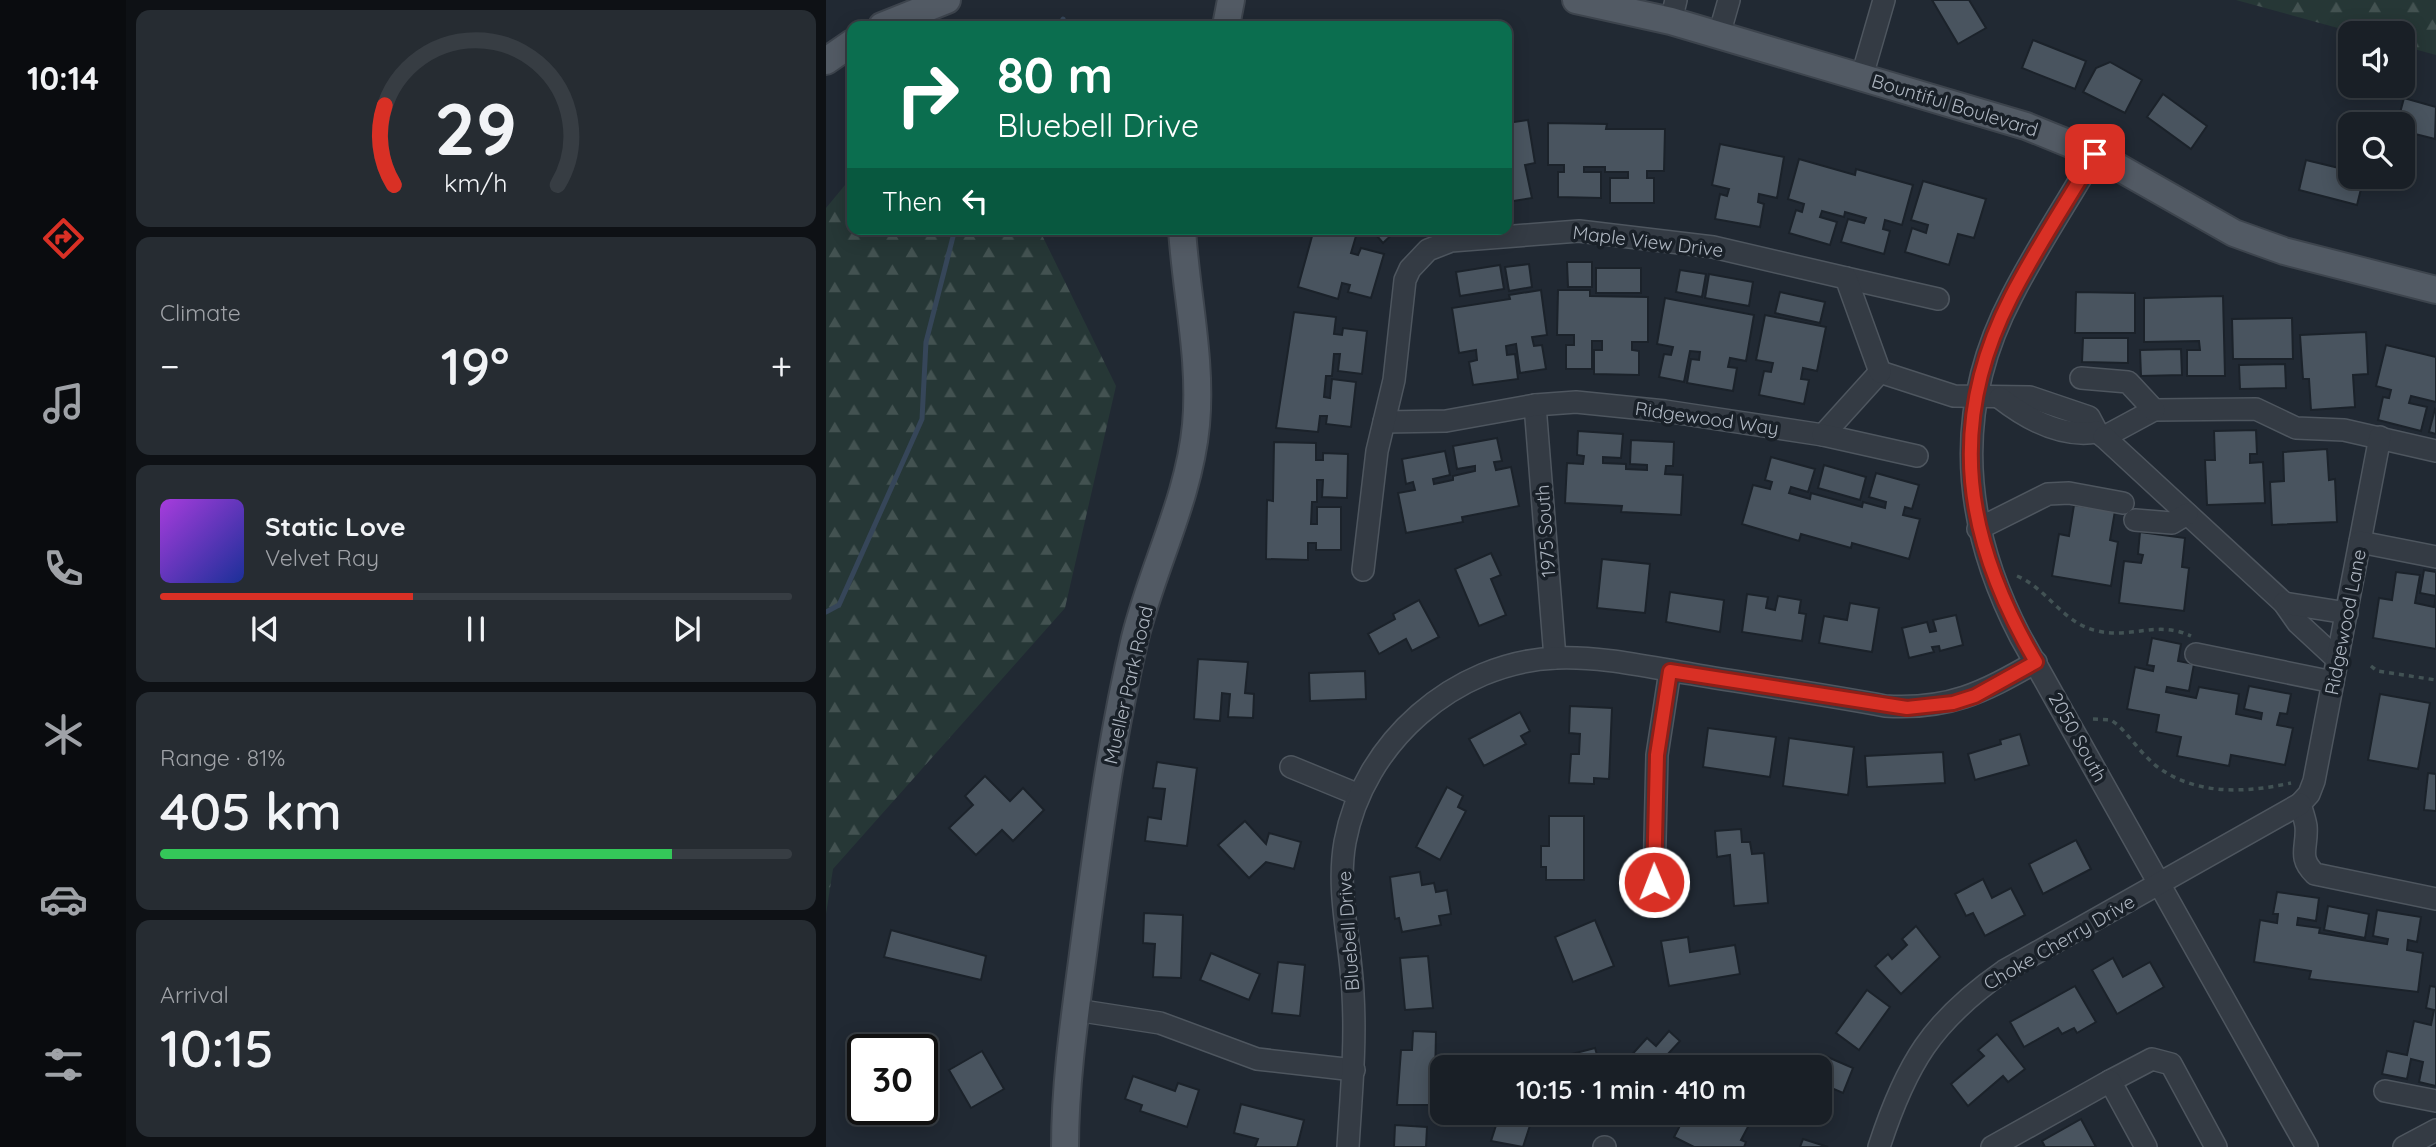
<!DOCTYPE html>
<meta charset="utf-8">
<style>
:root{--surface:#191f26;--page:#262c32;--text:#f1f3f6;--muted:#9fa2a7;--line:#373d43;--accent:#d93025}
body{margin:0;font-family:Quicksand,sans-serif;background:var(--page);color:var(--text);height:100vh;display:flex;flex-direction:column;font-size:26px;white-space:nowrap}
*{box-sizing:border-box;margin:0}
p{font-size:23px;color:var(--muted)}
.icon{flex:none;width:38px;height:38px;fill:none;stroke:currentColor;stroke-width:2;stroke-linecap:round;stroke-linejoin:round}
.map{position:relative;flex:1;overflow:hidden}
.sheet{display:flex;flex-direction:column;gap:10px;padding:10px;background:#0e1115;width:700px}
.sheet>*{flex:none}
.banner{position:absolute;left:21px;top:21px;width:665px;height:214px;border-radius:14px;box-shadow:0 4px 18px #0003,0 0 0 2px var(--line);background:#0b6e4f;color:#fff;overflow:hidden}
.tools{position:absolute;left:1512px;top:21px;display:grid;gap:14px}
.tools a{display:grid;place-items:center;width:77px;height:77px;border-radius:14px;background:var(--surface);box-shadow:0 4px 18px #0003,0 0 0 2px var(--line);font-size:35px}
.speed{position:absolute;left:21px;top:1034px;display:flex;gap:14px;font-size:35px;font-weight:700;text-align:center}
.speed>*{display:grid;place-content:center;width:91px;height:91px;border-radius:50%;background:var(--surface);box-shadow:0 4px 18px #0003,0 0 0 2px var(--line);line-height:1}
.speed .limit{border:4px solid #111;border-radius:10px;background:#fff;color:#111}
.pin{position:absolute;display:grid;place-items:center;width:60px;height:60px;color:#fff;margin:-30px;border-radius:14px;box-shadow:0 4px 10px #0006}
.me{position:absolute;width:77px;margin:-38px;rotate:359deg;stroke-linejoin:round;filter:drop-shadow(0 0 5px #0008)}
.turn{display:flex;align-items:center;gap:24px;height:147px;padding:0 35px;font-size:32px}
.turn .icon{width:91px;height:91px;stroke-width:2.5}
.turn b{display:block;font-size:49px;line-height:60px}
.then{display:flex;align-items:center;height:66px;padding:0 35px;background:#0003;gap:14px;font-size:26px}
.big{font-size:52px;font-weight:600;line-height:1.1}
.sheet .card{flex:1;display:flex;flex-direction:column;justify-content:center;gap:10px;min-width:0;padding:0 24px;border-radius:14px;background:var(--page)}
.sheet .dial{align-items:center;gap:0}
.dial svg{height:182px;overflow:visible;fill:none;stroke:var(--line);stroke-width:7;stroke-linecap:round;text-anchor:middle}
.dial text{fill:var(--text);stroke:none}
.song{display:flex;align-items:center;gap:21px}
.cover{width:84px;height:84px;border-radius:10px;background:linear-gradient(135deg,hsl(280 70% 55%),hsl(230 70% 35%))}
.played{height:7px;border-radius:4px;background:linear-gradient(90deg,var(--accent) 40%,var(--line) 40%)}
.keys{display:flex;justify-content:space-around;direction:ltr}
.heat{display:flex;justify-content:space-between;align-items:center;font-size:38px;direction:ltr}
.charge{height:10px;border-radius:5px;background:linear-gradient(90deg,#34c759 81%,var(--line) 0)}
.trip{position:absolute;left:604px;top:1055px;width:402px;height:70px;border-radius:14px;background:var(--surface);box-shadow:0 4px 18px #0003,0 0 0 2px var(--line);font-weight:600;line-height:70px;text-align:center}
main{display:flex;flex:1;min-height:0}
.tab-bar{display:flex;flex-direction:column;width:126px;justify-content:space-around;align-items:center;background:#0a0c0f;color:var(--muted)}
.tab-bar .icon{width:49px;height:49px}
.tab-bar .selected{color:var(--accent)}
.tab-bar b{font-size:32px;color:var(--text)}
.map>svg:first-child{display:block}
</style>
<main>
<nav class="tab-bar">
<b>10:14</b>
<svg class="icon selected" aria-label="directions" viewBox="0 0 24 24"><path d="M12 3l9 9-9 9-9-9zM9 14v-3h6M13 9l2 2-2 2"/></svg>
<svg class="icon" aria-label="music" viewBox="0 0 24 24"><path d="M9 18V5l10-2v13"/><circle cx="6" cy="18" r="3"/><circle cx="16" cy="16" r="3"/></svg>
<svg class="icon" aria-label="phone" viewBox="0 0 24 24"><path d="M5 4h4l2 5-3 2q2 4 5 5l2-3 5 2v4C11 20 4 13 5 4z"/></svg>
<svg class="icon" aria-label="climate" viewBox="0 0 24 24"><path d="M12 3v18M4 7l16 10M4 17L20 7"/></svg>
<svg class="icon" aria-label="car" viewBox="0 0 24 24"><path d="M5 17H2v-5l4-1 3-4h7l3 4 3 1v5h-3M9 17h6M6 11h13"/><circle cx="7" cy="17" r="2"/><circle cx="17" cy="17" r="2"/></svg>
<svg class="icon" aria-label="filters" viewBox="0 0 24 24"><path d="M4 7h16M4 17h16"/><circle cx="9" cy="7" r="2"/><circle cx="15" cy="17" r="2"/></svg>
</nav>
<section class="sheet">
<div class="card dial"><svg viewBox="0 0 100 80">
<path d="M14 69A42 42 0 1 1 86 69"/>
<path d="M14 69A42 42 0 0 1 10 34" stroke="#d93025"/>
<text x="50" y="56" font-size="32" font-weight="700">29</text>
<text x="50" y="72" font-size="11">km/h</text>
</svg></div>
<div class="card"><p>Climate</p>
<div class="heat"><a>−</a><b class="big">19°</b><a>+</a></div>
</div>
<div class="card">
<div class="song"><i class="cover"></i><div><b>Static Love</b><p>Velvet Ray</p></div></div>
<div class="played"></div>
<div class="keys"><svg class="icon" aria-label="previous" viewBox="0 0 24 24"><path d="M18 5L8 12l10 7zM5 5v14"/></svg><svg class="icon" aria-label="pause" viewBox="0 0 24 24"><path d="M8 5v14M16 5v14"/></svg><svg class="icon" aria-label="next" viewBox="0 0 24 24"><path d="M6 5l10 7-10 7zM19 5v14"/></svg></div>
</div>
<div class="card"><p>Range · 81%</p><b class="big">405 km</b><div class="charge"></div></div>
<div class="card"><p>Arrival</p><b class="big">10:15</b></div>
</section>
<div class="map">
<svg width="1610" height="1147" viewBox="0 0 1610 1147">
<defs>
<pattern id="forest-firs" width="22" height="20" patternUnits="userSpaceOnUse" patternTransform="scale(1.75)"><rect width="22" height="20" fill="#263736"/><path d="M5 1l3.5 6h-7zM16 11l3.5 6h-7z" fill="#435251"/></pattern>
</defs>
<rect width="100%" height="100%" fill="#212933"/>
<!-- forest -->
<g fill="url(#forest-firs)">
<path d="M1410,0H1610V55L1577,46V33H1530Z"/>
<path d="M24,179L26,229H213L290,386L239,608L7,869L0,914V208Z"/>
</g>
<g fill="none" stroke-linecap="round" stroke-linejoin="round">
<!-- stream -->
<g stroke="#364659" stroke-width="5">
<path d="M234,26L237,19"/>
<path d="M0,612L13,605L96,419L100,342L129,229"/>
</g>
</g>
<!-- building -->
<g fill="#49545f" stroke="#1b222a" stroke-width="2">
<path d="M1106,0H1143L1160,28L1132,44Z"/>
<path d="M1207,40L1260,61L1249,89L1196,68Z"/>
<path d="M1284,62L1316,80L1299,113L1257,92L1270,68Z"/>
<path d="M1337,94L1381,126L1365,149L1321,117Z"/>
<path d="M1578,98L1610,107L1609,139L1577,131V124H1571Z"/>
<path d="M702,120L709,163L699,165L706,198L681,202V123Z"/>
<path d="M722,123L781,124L780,129H839L838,171H821V178H828V203H784V178H802V172H779V167H758V172H775V198L732,197V172H738V165H722Z"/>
<path d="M894,144L958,157L951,198L933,194L932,202L938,204L934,227L889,219L894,194L901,196L903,189L886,185Z"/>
<path d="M973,159L1029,175L1030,169L1087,185L1076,225L1059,220L1057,229L1064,231L1058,254L1015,242L1022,219L1038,223L1040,218L1019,212L1018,217L996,211L994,217L1011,222L1004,245L963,233L970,210L976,212L978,204L962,199Z"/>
<path d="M1480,160L1513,168L1515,160L1524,162V177H1538L1531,205L1473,190Z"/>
<path d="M1097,181L1160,199L1148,238L1132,234L1123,265L1079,252L1086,228L1100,233L1102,225L1085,220Z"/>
<path d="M488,229H506L530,236L525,253L532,255L535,248L558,254L545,298L522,292L524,285L516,283L512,299L472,287Z"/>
<path d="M545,229H572L557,243Z"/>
<path d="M741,262H766V287H742Z"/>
<path d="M703,264L706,287L683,291L679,267Z"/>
<path d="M674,265L678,289L634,296L630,272Z"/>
<rect x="770" y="268" width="45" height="25"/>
<path d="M854,270L880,274L876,297L850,292Z"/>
<path d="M883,274L927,282L923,306L879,298Z"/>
<path d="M715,290L721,335L706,337L708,346L716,345L720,369L694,373L690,344L680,346L681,355L689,354L692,379L647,385L643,362L651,360L650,350L633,353L626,308L684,299L683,295Z"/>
<path d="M732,290H764V296L822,297V342H806V350L813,351V375L768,374V350H776V341H766V369H740V345H748V335H731Z"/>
<path d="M954,292L999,302L994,323L949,313Z"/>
<path d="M1250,292L1309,293V333H1249Z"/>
<path d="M1397,296L1399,376H1361V350H1374L1373,341L1318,342V298Z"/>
<path d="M839,298L928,315L920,361L904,358L902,367L911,368L907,391L861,383L865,359L873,360L874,352L864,351L858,382L833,377L838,354L845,355L847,347L831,344Z"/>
<path d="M468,312L510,317L508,334L516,335L517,328L541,331L536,374L512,371L514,354H508L506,376H500L498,397L504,398L506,379L530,382L525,427L500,424L501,416H494L492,432L450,428Z"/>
<path d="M939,315L1000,327L991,371L977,368L975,379L983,380L978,404L933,395L938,371L945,372L947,363L930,360Z"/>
<path d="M1466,318L1467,359H1407L1406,319Z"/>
<path d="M1540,332L1542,374L1527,375L1529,407L1485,410L1483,379H1477L1474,335Z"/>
<path d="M1257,338H1302V363L1256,362Z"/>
<path d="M1560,345L1610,357V402L1585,396L1583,403L1601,407L1595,431L1552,420L1557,397L1563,398L1565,390L1550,386Z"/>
<path d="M1355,349L1356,375L1315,376L1314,350Z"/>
<path d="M1459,364L1460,388L1414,389L1413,365Z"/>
<path d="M1609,409L1610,410V434L1603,432Z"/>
<path d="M1430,430L1431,454H1424V463L1437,462L1439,503L1381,505L1379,460H1389L1388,431Z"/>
<path d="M752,431L797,434L795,458L777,457V463L800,464V469L821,470V465L804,464L805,440L848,442L847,466H840L839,474L857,475L855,515L795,512L796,506L739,503L741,463L757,464L758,456L751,455Z"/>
<path d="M671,438L676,461L668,462L670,470L685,467L693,506L636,517L637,522L580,533L572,493L589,490L587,482L580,484L576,459L619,451L624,475L607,479L608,484L627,480V476L649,471V466L631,469L627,446Z"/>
<path d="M448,442L490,443V460H497V453L522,454L521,498L496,497L497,480H491V502H486L485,524H491V507H515V550H490V543H482V560L440,559L441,500L447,501Z"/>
<path d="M1501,449L1503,480L1509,479L1511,522L1446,525L1444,482L1458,481L1457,452Z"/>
<path d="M945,457L989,469L982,492L965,487L963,493L984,499L985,493L1036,507L1037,502L1059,508L1060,502L1043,497L1050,473L1093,485L1086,509L1079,507L1077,515L1094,519L1083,559L1026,543L1025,548L975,534L973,541L916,524L927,485L944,489L946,482L939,480Z"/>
<path d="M998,465L1040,477L1034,500L992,488Z"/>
<path d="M1248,505L1289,511L1284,540L1292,542L1285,586L1226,576L1233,534L1243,536Z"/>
<path d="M1314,532L1359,538L1356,567L1363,568L1358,611L1293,603L1298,561L1315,563L1317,555L1312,554Z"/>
<path d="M665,553L675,575L665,579L680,615L653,626L629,569Z"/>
<path d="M776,559L824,564L819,613L771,608Z"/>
<path d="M1598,570L1610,572V649L1547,638L1553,598L1566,600L1570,572L1594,575L1589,603L1608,607L1610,596L1594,593Z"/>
<path d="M844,592L898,600L894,632L840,622Z"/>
<path d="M921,594L942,597L940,608L949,610L952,596L975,600L973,613L980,614L976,641L916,632Z"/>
<path d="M593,600L613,637L586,651L580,639L553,654L542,634L569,619L567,614Z"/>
<path d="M1024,603L1053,608L1046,652L993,643L998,616L1021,620Z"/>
<path d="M1130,615L1137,645L1114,651L1113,646L1106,647L1108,652L1083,658L1076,628L1101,622L1104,632L1110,631L1107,620Z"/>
<path d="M1326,638L1355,644L1352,661L1368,664L1363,691L1341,687L1340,692L1370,698L1373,687L1413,694L1410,714L1435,719L1436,713L1418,709L1423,686L1465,694L1461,714L1454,713L1451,725L1467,728L1459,765L1405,755L1403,766L1351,756L1355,737L1330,732L1333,715L1301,709L1309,667L1327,671L1328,666L1321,665Z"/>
<path d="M372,659L422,662L419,693L428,694L427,718L402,717L404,694L396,693L394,721L368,719Z"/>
<path d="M539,671L540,699L484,701L483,673Z"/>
<path d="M1554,694L1604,703L1592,769L1542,760Z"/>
<path d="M744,706L786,708L783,779L768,778V784L743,783L745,754H753L754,734L743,733Z"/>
<path d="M694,712L704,731L695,736L700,744L658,766L643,739Z"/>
<path d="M882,728L950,737L944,777L877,767Z"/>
<path d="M1194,734L1203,765L1149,780L1142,754L1175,744L1174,740Z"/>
<path d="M963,738L1028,747L1022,795L957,786Z"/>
<path d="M1117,752L1119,783L1041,787L1039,756Z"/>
<path d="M331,762L371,768L361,846L319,841L322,817L335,819L339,789L327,788Z"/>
<path d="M1602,773L1610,774V811L1598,810Z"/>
<path d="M159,776L184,801L197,788L218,810L187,841L176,830L150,855L123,828L147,805L139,796Z"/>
<path d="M621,787L637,796L632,807L640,811L614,860L590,847Z"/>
<path d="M723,816H758V880H720V867H715V846H723Z"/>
<path d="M419,821L440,844L443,833L475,842L468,869L440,862L423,878L392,845Z"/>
<path d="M915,829L916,842H924L926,854L938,853L942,903L908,906L904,855L891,857L889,831Z"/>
<path d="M1250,840L1265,869L1217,894L1203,864Z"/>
<path d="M594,872L596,885L608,883L610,892L621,890L625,914L613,916L615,925L576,932L573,918L569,919L564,877Z"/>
<path d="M1157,879L1166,898L1185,888L1199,915L1159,936L1147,913L1140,916L1129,894Z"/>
<path d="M1451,892L1493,898L1490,921L1472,918L1471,925L1494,928L1493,933L1561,944L1562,939L1547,936L1551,910L1595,917L1591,942L1582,940L1581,950L1597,953L1592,992L1483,979L1485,971L1428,962L1434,920L1451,923L1452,914H1447Z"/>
<path d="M1502,906L1543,914L1539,938L1498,930Z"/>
<path d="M318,913L357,915L355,978L327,977L329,944L317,943Z"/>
<path d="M769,920L788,966L747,982L729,937Z"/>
<path d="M1090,926L1114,957L1075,994L1049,966L1062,954L1066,959L1081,945L1076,939Z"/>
<path d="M65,930L160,956L155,980L58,957Z"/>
<path d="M862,937L864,952L909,945L914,974L843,986L835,941Z"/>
<path d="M385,953L434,974L423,1000L374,980Z"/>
<path d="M602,956L607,1008L579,1010L574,958Z"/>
<path d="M1287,958L1297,977L1324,962L1338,987L1291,1014L1266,970Z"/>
<path d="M452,962L479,965L474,1016L446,1013Z"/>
<path d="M1249,986L1270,1022L1251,1033L1248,1028L1236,1034L1232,1028L1198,1047L1184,1022Z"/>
<path d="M1604,986L1610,987V1086L1593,1082L1597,1062L1585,1059L1581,1079L1556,1074L1561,1051L1581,1055L1588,1021L1605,1025L1608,1010L1600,1008Z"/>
<path d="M1041,990L1064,1007L1033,1050L1010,1033Z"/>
<path d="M587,1031L610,1032L609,1080H604V1105H571L575,1050H586Z"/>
<path d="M843,1031L854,1041L841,1055L855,1068H810L801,1060L821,1038L830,1046Z"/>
<path d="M1171,1034L1199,1069L1182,1082L1177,1076L1142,1106L1125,1084L1158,1056L1152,1050Z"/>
<path d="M769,1048L775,1068H720L719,1061Z"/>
<path d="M156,1051L178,1089L145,1108L123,1070Z"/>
<path d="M997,1055L1027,1068L1017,1093L1001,1086L994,1103V1068H991Z"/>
<path d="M307,1076L349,1091L352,1083L373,1090L361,1127L314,1111L316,1105L299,1099Z"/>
<path d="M415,1104L478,1120L471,1147H429L432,1139L408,1133Z"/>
<path d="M674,1113H708L697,1147L665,1141Z"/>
<path d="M873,1113H898L923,1125L915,1140L920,1142L918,1147H868L848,1137L860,1114L870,1119Z"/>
<path d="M1255,1119L1270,1147H1219L1216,1141Z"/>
<path d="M569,1125L601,1127L600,1147H568Z"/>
<path d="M977,1139L1002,1147H974Z"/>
</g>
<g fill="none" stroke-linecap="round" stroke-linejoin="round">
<!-- minor casing -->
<g stroke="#4e565f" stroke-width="24">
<g id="minor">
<path d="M845,21L850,0"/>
<path d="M893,35L903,0"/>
<path d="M1036,76L1058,0"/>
<path d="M1269,154C1242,201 1211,247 1186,296C1126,410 1136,524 1194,636L1481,1147"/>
<path d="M1020,278L1112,299"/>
<path d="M1054,372L1128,396L1204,397L1263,417L1271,432L1278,437L1328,410L1430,409L1470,428L1518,430L1610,451"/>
<path d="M1255,378L1302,382L1328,410"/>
<path d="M1174,398C1201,419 1236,438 1271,432"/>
<path d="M709,405L729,658"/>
<path d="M558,422L620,421L709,405L750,402L839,411L997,435L1054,372"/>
<path d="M997,435L1091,456"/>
<path d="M1278,437L1458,603L1472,623L1512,660"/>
<path d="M1554,437L1488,781L1483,794L1474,804C1476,811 1479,819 1480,826C1482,847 1471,857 1489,874L1610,899"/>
<path d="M1309,520L1346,523L1361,514"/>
<path d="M1152,529L1222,494L1243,493L1297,503"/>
<path d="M1534,542L1610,557"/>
<path d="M537,570L551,451L568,380L579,280L584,269L602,250L625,241L753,231L887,247L1020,278L1054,372"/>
<path d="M1458,603L1521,613"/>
<path d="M1370,654L1507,682"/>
<path d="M465,767L533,795"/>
<path d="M828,882L831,755L844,671"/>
<path d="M250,1010L334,1023L431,1059L528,1070"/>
<path d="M1284,1081L1326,1059L1345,1064L1390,1147"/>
<path d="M1559,1091L1610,1101"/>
<path d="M522,1147C525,1096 530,1046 527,994C525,943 510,893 519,842C537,743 629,662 730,658C775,656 822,667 866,674C930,685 995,694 1059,706C1123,710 1156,693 1210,662"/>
<path d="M778,1147H779"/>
<path d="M1053,1147C1080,1064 1106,1021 1178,971L1474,804"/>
<path d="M1166,1147L1284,1081L1320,1147"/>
<path d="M1578,1147L1610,1130"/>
</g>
</g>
<!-- major casing -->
<g stroke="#3d444d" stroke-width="30">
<g id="major">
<path d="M750,0L845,21L1200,126L1269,154L1408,233L1458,251L1610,290"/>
<path d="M56,26L121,0"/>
<path d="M400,26L405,0"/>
<path d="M0,61L26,43"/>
<path d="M239,1147C239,1075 251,1002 260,931C273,833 286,735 309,638C327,566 363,499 370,425C376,359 360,294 356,229"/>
</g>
</g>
<!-- path -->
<g stroke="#425254" stroke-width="3.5" stroke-dasharray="5 5" stroke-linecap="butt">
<path d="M1191,576C1222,589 1237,624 1272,631C1305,639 1331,620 1365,636"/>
<path d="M1545,666L1551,671L1610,680"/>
<path d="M1267,719L1285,720L1292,725C1305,738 1315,753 1329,765C1369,796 1419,793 1465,783"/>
</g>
<!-- minor -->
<use href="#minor" stroke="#343b44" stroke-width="21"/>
<!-- major -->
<use href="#major" stroke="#525a64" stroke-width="26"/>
</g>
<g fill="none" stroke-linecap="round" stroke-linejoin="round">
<!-- route casing -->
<g stroke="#8d1f18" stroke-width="18">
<path id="route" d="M828,882L831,755L844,671L1081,708L1127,703L1149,696L1210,662C1139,541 1119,426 1185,297C1210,248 1241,202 1269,154"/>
</g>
<!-- route -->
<use href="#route" stroke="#d93025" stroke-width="12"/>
</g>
<g text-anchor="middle" stroke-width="7" stroke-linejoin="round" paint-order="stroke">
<!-- street labels -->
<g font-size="19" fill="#aeb6c1" stroke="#192028">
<text transform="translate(1129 105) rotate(17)" y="7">Bountiful Boulevard</text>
<text transform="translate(822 241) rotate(7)" y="7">Maple View Drive</text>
<text transform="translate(881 418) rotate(8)" y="7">Ridgewood Way</text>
<text transform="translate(719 531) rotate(-94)" y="7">1975 South</text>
<text transform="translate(1519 622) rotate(-79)" y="7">Ridgewood Lane</text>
<text transform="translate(302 685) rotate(-77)" y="7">Mueller Park Road</text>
<text transform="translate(1252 737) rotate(61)" y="7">2050 South</text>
<text transform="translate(522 931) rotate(-94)" y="7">Bluebell Drive</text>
<text transform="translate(1233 942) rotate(-30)" y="7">Choke Cherry Drive</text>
</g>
</g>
</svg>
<div class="tools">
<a><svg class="icon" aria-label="sound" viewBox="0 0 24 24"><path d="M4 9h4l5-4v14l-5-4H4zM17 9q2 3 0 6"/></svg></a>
<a><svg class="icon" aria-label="search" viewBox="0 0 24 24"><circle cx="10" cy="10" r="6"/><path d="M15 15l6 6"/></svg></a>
</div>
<div class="speed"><div class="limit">30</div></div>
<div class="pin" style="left:1269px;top:154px;background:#d93025"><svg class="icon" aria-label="arrive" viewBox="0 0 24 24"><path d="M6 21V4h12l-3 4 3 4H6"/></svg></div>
<svg class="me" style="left:828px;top:882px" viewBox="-20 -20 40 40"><circle r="17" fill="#d93025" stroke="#fff" stroke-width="3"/><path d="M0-11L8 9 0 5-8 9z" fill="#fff"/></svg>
<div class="trip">10:15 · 1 min · 410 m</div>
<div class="banner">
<div class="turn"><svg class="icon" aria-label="right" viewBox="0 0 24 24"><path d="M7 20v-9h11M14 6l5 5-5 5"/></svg><div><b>80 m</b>Bluebell Drive</div></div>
<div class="then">Then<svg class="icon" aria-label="left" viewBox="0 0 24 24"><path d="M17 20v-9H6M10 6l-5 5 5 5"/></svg></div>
</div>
</div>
</main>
